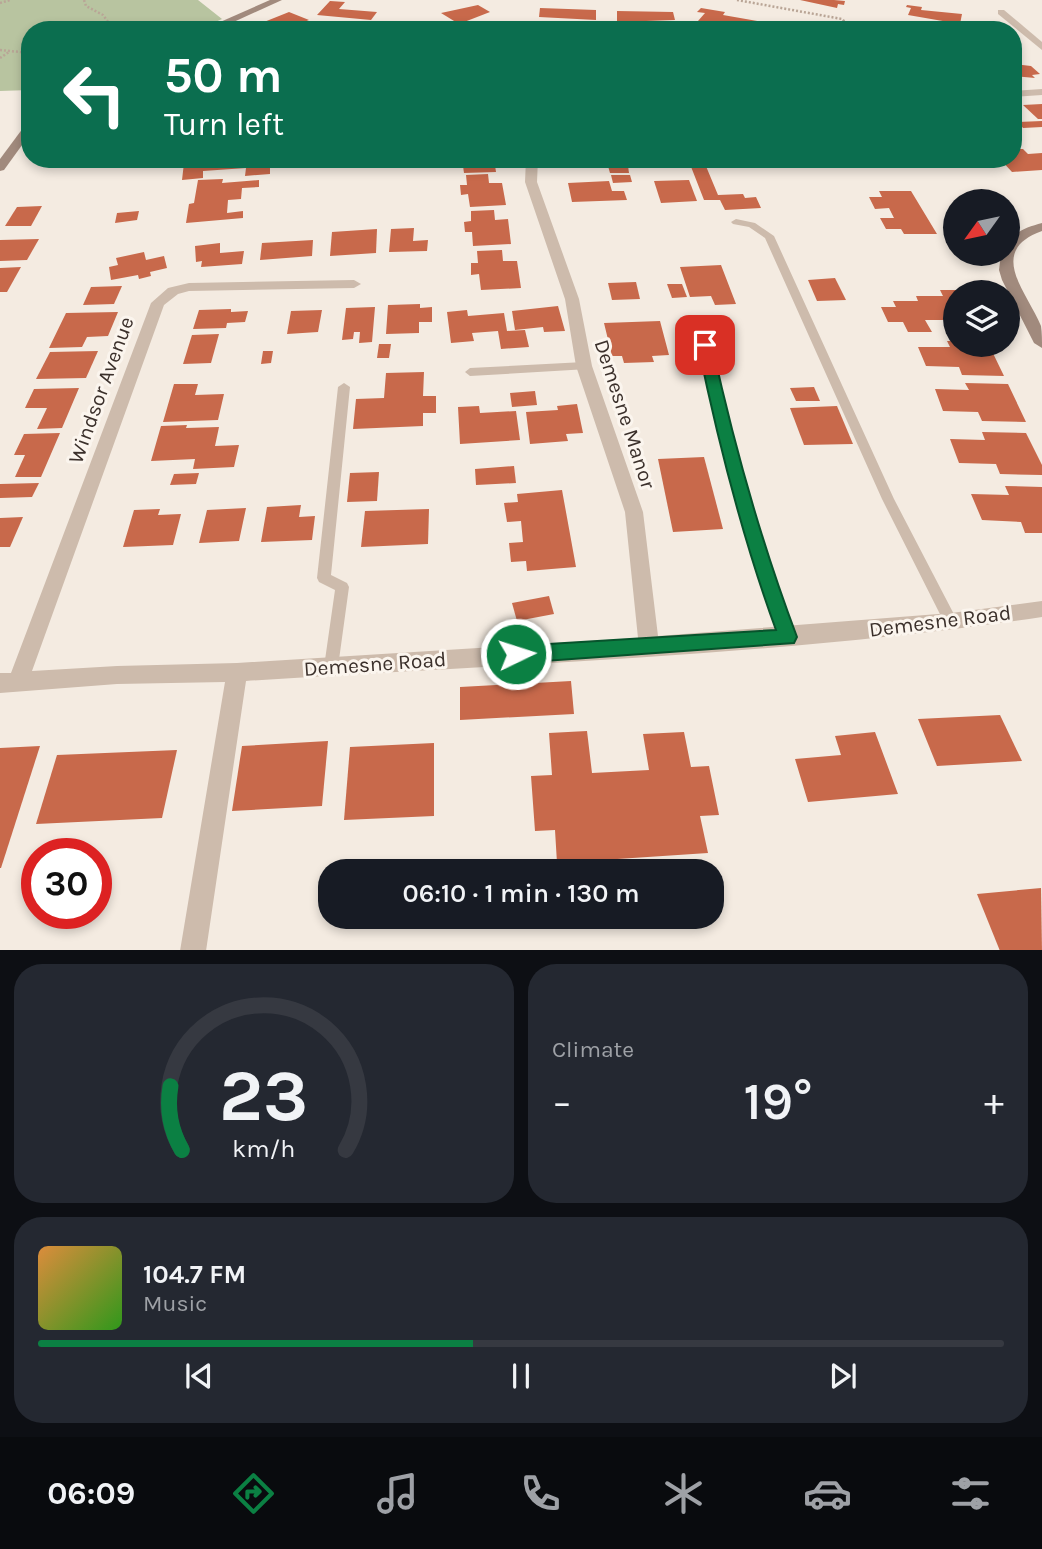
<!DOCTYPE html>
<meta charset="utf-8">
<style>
:root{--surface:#171b24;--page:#242831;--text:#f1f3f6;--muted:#9ea1a6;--line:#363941;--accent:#0b8043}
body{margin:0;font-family:Karla,sans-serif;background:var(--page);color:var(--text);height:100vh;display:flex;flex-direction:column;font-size:26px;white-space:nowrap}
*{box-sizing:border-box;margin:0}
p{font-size:23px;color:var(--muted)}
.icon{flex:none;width:38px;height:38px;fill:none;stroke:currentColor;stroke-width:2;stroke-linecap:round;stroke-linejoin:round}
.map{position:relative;height:950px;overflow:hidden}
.panel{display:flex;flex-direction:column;gap:14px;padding:14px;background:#0d0f14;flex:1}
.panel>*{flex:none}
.hud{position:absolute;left:21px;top:21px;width:1001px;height:147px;border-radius:28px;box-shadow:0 4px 10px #0003;background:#0b6e4f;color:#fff;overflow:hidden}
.needle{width:46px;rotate:237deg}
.fabs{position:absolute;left:943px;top:189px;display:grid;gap:14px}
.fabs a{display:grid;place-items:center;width:77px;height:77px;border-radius:50%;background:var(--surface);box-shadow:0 4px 10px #0003;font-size:35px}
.speed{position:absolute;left:21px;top:838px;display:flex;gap:14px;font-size:35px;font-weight:700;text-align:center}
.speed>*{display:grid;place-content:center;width:91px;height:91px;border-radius:50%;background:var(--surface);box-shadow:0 4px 10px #0003;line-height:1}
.speed .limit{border:10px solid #d22;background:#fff;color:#111}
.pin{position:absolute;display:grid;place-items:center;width:60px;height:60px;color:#fff;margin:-30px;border-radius:14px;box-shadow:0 4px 10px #0006}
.me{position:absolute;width:77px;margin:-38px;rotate:86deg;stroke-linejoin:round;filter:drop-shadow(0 0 5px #0008)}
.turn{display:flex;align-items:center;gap:24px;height:147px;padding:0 28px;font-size:32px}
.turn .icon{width:91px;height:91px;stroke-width:2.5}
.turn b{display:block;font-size:49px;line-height:60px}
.big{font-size:52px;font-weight:600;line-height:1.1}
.panel .widget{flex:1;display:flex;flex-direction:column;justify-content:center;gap:10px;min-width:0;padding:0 24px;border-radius:28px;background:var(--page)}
.panel .dial{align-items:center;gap:0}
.dial svg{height:182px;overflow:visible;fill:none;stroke:var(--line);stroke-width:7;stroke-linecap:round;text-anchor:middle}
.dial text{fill:var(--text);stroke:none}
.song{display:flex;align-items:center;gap:21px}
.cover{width:84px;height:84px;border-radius:10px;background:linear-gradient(135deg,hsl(30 70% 55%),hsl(110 70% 35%))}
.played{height:7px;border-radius:4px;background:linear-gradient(90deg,var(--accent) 45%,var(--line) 45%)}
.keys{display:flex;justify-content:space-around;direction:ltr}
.heat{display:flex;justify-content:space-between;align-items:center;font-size:38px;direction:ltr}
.panel .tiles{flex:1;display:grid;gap:14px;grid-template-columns:1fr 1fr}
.widget:last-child{grid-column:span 2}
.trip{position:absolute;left:318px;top:859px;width:406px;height:70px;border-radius:28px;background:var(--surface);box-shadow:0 4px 10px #0003;font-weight:600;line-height:70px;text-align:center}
.tabs{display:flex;height:112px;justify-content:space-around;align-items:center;background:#090b0e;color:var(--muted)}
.tabs .icon{width:49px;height:49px}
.tabs .on{color:var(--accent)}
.tabs b{font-size:32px;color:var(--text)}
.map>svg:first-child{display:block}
</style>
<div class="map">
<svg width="1042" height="951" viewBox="0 0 1042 951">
<rect width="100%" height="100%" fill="#f4ebe1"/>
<!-- green -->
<path fill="#b8c4a0" d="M0,0H198L222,19L198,30H30V90L0,91Z"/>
<!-- building -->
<g fill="#c8694b">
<path d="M800,0H834L845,1L844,5L838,4L837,8Z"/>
<path d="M330,1L345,2L339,9L377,12L371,20L317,15Z"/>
<path d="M478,5L490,12L459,24L441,13Z"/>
<path d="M907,5L922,7L921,10L962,14L960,24L908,15L911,8L906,7Z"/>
<path d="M540,8L596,10V20L539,17Z"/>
<path d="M701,8L725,12L723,15L763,22L758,29H729L731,27L698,21L705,13L697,12Z"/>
<path d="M617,11L673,12L675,20L617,22Z"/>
<path d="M289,12L309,20L285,30H274L259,24Z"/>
<path d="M1013,64L1031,66L1040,74L1032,75L1035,78L1013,76Z"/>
<path d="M1042,104V119H1038L1023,105Z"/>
<path d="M1042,121V127L1023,128L1018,122Z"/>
<path d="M1013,149H1023L1028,154L1042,153V170L1012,172L1000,159H1013Z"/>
<path d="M251,159H270V174L245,176L246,168L203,171V178L182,180L184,163Z"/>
<path d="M462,159H494L496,172L464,173Z"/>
<path d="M585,159H624L626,164L586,166Z"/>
<path d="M688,159H703L718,195L743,194L745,198L756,197L761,208L725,210L720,200H704Z"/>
<path d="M608,166H628L629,173H610Z"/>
<path d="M488,174L489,183H502L506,205L470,207L468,194L461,195L460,185H467L466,175Z"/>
<path d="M611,175H630L632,182L613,183Z"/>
<path d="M223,179L222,183L259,180V187L242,188L241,199L228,200L227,213L243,211V218L186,223L189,204L194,203L198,180Z"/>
<path d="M689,180L697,201L661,203L654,181Z"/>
<path d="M609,181L612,191H624L627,200L572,202L568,183Z"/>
<path d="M879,191H911L937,234H904L901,229H886L880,218H894L889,208L875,209L869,197H882Z"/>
<path d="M42,206L31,226H5L17,207Z"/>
<path d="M494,210L495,220L508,219L511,244L473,246L472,232H465L464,222L471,221V211Z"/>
<path d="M139,211L137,220L115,223L117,213Z"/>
<path d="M414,228L413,241L428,240L427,251L389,252L391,229Z"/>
<path d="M377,229L376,253L330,256L332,232Z"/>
<path d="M39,239L27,260L0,261V240Z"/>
<path d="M313,240L312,256L260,260L262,243Z"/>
<path d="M220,243V253L244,251L242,264L201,267L202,261L196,262L195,246Z"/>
<path d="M502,250L503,261H517L521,288L481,290L479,274L471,275V263H478L477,251Z"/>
<path d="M144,252L146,260L164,256L167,268L150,272L151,276L139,279L138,275L111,280L109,267L118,265L116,258Z"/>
<path d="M721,265L736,304L715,305L711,296L690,297L680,267Z"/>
<path d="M21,267L7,292H0V268Z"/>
<path d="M835,278L846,300L817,301L808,280Z"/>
<path d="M636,282L640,299L612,300L608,283Z"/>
<path d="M667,284H682L687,297L672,298Z"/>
<path d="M122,286L114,304L83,305L91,287Z"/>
<path d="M940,290H956V320H925L932,332H908L903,322H888L881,307H896L893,301H918L916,296H943Z"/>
<path d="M420,304V308L432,307V322H419V333L386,334L388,305Z"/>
<path d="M558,306L565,331L544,332L543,327L515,330L512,311Z"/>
<path d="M375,307L372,342L359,343L360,332H354L353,339L342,340L346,308Z"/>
<path d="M231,309V312L248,311L245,322L227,323L226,328L193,329L199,310Z"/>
<path d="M322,310L318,332L287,334L291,311Z"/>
<path d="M467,310L468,316L504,313L507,331L525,330L529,347L501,349L498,331L472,333L474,341L451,343L447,312Z"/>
<path d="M118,312L108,336L87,337L82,347L49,348L66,313Z"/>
<path d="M660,321L669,355L652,356L654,362L624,363L622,356H612L604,323Z"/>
<path d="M219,334L211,363L183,364L192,335Z"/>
<path d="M947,341H956V345H989L1004,376L962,375L959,367L926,366L918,347H950Z"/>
<path d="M379,344H391L389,358H377Z"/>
<path d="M98,351L86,378L36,379L50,352Z"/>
<path d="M263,351H273L271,363L261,364Z"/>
<path d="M424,372L423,396H436V413H423V426L353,429L356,399L384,398L386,373Z"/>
<path d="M965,383L1008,384L1026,422L982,421L978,412L943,411L935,389L969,390Z"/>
<path d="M174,384H198L195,395L224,394L218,420L163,422Z"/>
<path d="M814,387L820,401H796L790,388Z"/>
<path d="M79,388L62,428L37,429L47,408H25L34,389Z"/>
<path d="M535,391L537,405L512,407L510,393Z"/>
<path d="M577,404L583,433L566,434L568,441L530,444L526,412L558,410L557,406Z"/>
<path d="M479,406L480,413L516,411L520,440L460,444L458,407Z"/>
<path d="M837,406L853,444L804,445L790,408Z"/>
<path d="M187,425L186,428L219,427L215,446L239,445L234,467L193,469L195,459L151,461L161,426Z"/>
<path d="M982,432L1026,433L1042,465V475L1000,474L996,464L959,463L950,439L985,440Z"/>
<path d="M60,433L41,477H15L25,455H14L24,434Z"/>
<path d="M704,457L723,529L673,532L658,459Z"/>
<path d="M514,466L516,483L476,485L475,469Z"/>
<path d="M379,472L377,501L347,502L350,473Z"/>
<path d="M199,473L196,484L170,485L174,474Z"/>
<path d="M39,483L32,497L0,498V484Z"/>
<path d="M1005,486L1042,487V533H1025L1021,522L982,520L971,494L1009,495Z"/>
<path d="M562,490L576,567L527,571L526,561L511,562L509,543L523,542L521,521L507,522L504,503L518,502L517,494Z"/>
<path d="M301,505L299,517L315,516L312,540L261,542L267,507Z"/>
<path d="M246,508L239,541L199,543L207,510Z"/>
<path d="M160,509L158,515L181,514L173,545L123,547L134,510Z"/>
<path d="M429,509L428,544L361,547L365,511Z"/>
<path d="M23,517L10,547H0V518Z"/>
<path d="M549,596L554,614L517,621L512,603Z"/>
<path d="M571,681L574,714L460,720V687Z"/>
<path d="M1000,715L1022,761L937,766L918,719Z"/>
<path d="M587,731L592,773L649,770L643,734L684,732L691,767L709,766L719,815L700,816L708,853L557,863L555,830L535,831L531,776L552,775L549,733Z"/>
<path d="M875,732L898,794L808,802L795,759L841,755L835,736Z"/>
<path d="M328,741L322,806L232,811L242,746Z"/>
<path d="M434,743V816L344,820L350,747Z"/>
<path d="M40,746L1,868H0V748Z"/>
<path d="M177,750L162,818L36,824L57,755Z"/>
<path d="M1041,888L1042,951H1000L977,894Z"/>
</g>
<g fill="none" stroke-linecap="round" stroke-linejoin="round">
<!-- path -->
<g stroke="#b9a596" stroke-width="2.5" stroke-dasharray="2 2" stroke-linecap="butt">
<path d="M84,0L86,6L103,15L111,26L120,30"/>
<path d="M737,0L842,19L852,30"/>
<path d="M0,3L10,0"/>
<path d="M0,50L30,53"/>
<path d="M0,58L9,52"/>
</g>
<!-- lane -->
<g fill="#cdbbac" fill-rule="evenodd">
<path d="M172,23L216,24L219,26L216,28L172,27L137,30Z"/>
<path d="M736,219L755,223L774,236L894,499L958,622L956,626L951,628L946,626L882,499L765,238L749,227L733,224L731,222Z"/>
<path d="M705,342L710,345L747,493L794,637L792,641L787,643L782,641L780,637L735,493L700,345Z"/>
<path d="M584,362L588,363L589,366L588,369L470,376L465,372L470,368Z"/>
<path d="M344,383L350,387L331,575L347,583L349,587L338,667L336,672L331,674L326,672L324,667L335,590L319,582L317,578L338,387Z"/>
</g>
<!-- street -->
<g fill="#cdbbac" fill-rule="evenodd">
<path d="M998,10H1004L1042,42V50L998,14Z"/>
<path d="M1042,89V95L1013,97V91Z"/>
<path d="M526,159H538L537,182L579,299L592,366L643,512L658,636L951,613L1042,601V617C779,656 511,664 246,681L206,951H180L225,682L117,684L0,693V673H11L151,303L168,288L189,283L354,280L361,284L354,288L189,291L178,294L164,305L32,671L117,666L237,663L638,638L625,512L576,366L565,299L525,182Z"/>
</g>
<!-- secondary -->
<g fill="#a18a7d" fill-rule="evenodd">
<path d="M270,0H282L216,30H202Z"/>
<path d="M30,123V134L4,170L0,171V159L26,124Z"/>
<path d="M1042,223V231C986,251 1027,292 1041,326C1042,333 1042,341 1042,348L1034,343L1002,280L999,270L1001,254H1008C1008,233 1024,228 1042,223Z"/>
</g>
</g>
<!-- route -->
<path fill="#0b8043" stroke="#07532c" stroke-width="2" d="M705,341L712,345C734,445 761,542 797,637L794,643L516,663L510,660L507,654L510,648L516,646L776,630C742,537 718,442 698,345Z"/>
<g text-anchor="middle" stroke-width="6" stroke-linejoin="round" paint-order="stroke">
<!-- street labels -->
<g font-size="21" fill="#3b302b" stroke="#fbf5ee">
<text transform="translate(101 390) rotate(-70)" y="7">Windsor Avenue</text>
<text transform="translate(625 414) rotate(72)" y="7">Demesne Manor</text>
<text transform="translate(940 621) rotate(-7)" y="7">Demesne Road</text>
<text transform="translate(375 664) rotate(-4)" y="7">Demesne Road</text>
</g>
</g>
</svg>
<div class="fabs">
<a><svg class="needle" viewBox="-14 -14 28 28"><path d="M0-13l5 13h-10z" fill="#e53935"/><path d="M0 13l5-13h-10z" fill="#9ea1a6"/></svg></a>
<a><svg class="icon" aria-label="layers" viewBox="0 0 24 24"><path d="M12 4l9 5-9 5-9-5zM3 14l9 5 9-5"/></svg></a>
</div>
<div class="speed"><div class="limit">30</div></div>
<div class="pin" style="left:705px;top:345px;background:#d93025"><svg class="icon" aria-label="arrive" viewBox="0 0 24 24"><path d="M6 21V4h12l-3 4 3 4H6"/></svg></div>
<svg class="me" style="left:516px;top:654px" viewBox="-20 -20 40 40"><circle r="17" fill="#0b8043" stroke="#fff" stroke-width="3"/><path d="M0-11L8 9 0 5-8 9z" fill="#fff"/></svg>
<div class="trip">06:10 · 1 min · 130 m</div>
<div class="hud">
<div class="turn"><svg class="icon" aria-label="left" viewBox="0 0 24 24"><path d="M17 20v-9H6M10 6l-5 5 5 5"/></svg><div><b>50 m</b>Turn left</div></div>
</div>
</div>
<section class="panel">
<div class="tiles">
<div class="widget dial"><svg viewBox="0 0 100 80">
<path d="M14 69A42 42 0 1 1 86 69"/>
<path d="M14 69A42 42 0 0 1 9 41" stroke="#0b8043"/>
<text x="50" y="56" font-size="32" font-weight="700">23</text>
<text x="50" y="72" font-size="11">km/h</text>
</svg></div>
<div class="widget"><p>Climate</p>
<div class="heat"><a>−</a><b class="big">19°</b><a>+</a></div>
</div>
<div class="widget">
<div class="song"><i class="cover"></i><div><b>104.7 FM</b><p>Music</p></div></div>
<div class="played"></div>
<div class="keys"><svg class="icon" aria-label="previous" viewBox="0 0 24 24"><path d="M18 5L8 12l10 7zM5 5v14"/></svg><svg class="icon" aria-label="pause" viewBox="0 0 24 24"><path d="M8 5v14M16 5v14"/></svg><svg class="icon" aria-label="next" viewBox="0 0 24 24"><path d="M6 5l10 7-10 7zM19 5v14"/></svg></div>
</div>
</div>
</section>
<nav class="tabs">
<b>06:09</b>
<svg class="icon on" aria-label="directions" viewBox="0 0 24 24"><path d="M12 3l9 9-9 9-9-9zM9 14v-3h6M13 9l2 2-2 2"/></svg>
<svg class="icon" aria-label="music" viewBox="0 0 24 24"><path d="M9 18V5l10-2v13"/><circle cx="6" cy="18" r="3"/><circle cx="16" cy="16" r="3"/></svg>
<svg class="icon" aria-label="phone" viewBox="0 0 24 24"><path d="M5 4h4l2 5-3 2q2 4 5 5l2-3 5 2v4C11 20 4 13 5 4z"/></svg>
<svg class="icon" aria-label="climate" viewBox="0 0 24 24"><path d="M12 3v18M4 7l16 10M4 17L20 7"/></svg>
<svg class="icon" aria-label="car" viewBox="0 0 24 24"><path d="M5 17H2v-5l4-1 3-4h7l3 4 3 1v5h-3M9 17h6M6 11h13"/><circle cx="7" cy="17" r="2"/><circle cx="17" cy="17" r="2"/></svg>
<svg class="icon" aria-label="filters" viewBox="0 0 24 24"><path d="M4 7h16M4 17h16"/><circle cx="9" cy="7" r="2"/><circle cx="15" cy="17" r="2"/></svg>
</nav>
